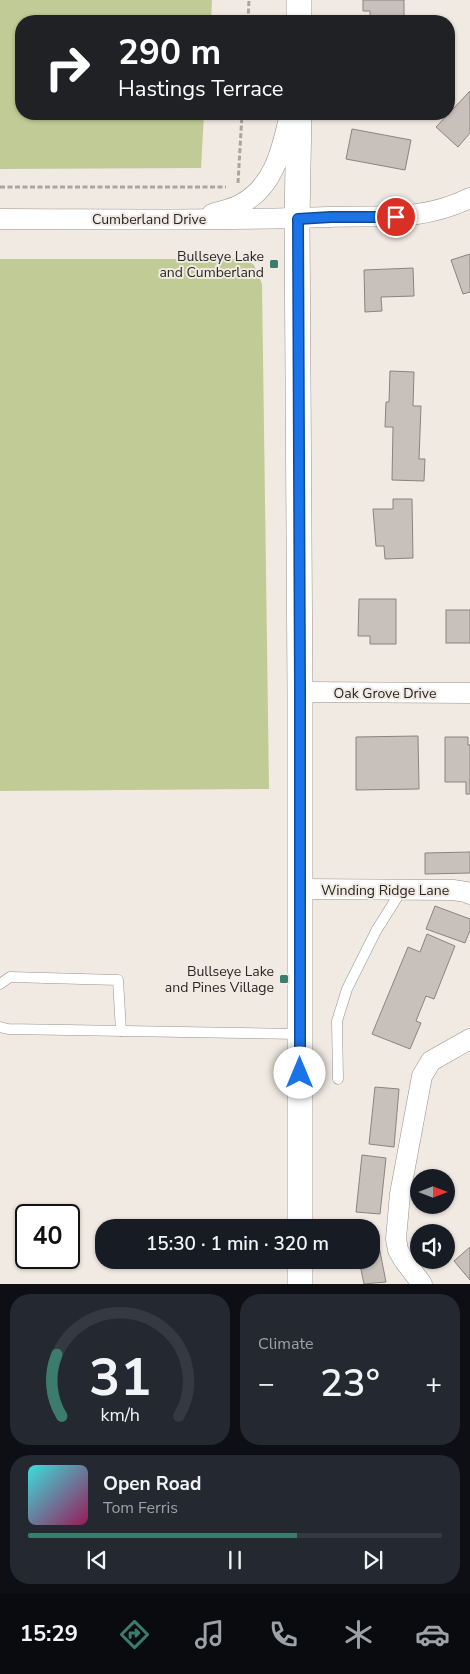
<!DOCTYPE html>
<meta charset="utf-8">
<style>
:root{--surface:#171b24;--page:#242831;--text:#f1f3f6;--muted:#9ea1a6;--line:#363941;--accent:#3b7c6c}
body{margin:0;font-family:"Nunito Sans",sans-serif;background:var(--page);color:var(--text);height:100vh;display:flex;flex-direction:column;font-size:19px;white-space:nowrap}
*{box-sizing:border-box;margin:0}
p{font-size:16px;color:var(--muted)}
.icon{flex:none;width:28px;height:28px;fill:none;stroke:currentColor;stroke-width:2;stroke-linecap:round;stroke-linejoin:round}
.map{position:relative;height:1284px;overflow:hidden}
.drawer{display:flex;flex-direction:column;gap:10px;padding:10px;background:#0d0f14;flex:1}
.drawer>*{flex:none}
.hud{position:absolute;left:15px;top:15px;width:440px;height:105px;border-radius:20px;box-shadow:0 1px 4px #0004;background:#202124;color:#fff;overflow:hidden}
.needle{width:32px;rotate:90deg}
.fabs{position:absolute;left:410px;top:1169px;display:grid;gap:10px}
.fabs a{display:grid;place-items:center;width:45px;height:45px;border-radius:50%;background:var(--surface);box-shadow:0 1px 4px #0004;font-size:25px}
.speed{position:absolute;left:15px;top:1204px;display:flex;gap:10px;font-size:25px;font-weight:700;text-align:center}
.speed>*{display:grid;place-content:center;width:65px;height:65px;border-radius:50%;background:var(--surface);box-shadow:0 1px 4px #0004;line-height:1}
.speed .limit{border:2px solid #111;border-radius:8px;background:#fff;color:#111}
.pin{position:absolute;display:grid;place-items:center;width:42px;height:42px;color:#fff;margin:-21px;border:2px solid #fff;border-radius:50%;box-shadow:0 1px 5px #0007}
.me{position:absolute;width:55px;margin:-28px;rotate:0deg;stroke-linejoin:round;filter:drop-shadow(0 0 4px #0008)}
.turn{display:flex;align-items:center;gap:18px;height:105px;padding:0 20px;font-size:22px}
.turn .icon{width:65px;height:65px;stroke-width:2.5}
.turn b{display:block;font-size:35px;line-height:42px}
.big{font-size:38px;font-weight:600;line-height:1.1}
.drawer .tile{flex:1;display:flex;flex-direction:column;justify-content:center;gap:8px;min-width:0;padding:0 18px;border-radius:20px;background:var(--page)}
.drawer .dial{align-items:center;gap:0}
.dial svg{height:130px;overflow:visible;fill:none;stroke:var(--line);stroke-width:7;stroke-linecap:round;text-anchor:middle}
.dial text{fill:var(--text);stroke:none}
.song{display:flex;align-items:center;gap:15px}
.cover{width:60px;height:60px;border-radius:8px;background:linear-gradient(135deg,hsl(180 70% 55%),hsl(330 70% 35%))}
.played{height:5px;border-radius:2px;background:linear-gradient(90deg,var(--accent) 65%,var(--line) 65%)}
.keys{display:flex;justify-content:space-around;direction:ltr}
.heat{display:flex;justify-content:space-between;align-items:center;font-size:28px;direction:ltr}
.drawer .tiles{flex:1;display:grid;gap:10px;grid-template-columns:1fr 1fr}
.tile:last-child{grid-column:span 2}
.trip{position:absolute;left:95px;top:1219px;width:285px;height:50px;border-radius:20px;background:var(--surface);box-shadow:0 1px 4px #0004;font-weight:600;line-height:50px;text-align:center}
.tabs{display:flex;height:80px;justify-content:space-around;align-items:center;background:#090b0e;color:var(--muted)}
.tabs .icon{width:35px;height:35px}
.tabs .selected{color:var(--accent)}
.tabs b{font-size:22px;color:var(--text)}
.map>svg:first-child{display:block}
</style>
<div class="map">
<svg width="470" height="1284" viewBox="0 0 470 1284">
<rect width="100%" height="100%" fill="#f1eae3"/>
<!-- green -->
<g fill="#c1cb96">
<path d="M0,0H212L211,21H21V114H204L201,168L0,169Z"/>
<path d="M0,259H246L254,265L262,284L269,789L0,791Z"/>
</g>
<!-- building -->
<g fill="#c8c1bb" stroke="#8a847e">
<path d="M363,0H404V21H370V11H363Z"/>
<path d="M470,91V133L458,147L436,127Z"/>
<path d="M352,129L411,140L405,170L346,159Z"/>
<path d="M470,254V292L463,294L451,260Z"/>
<path d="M413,268L414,296L381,297L382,311L365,312L364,270Z"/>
<path d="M390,371L414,372L413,406H421L419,459H425L424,481L392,480L393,427H385L386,402H389Z"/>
<path d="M393,499H412L413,558L385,559L384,546H376L373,509H393Z"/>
<path d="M359,599H396V644H370V636H358Z"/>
<rect x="446" y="610" width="24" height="33"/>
<path d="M418,736L419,789L356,790V737Z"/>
<path d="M445,737H468V745H470V794H466V782H445Z"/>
<path d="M470,852V873L425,874V853Z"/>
<path d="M435,906L470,919V930L465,943L426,929Z"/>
<path d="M427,934L455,946L434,999L426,996L416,1021L421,1023L410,1049L372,1034L408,947L420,952Z"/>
<path d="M375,1087L399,1089L394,1147L369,1144Z"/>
<path d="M362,1155L386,1158L380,1214L356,1212Z"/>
<path d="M375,1226L386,1282L364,1284L359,1260H371V1228H370Z"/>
<path d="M470,1247V1280L454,1261Z"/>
</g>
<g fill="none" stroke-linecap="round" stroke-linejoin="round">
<!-- service casing -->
<g stroke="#98928c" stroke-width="11">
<g id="service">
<path d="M0,984L10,977L118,980L121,1031"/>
<path d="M0,1027L8,1029L299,1034"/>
<path d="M338,1079L337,1021L347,989L376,931L401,891"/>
</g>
</g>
<!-- minor casing -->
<g stroke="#98928c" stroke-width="21">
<g id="minor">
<path d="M212,214C221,211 233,209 241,204C275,186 282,148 290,114"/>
<path d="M0,219C110,219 220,221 329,217C381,215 421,222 470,198"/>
<path d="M300,692L470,693"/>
<path d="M299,889L453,890L466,892L470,894"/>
<path d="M422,1284L403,1259L398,1250L396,1239L400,1194L422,1076L431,1061L470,1039"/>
</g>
</g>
<!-- tertiary casing -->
<g stroke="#98928c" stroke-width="26">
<g id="tertiary">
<path d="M299,21V0"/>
<path d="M299,114L297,219L300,692V1228"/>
<path d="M300,1260V1284"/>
</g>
</g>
<!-- path -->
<g stroke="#aaa59f" stroke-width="3" stroke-dasharray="5 2.5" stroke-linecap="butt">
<path d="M248,21L249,0"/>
<path d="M238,183L242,114"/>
<path d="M0,187H226"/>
</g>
<!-- service -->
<use href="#service" stroke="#fff" stroke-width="10"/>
<!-- minor -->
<use href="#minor" stroke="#fff" stroke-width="20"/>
<!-- tertiary -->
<use href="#tertiary" stroke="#fff" stroke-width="25"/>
</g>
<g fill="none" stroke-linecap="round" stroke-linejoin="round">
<!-- route casing -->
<g stroke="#114b97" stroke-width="12">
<path id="route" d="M300,1073V692L298,219L331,217H396"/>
</g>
<!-- route -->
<use href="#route" stroke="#1a73e8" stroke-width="9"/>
</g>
<!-- markers -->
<g fill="#3b7c6c" stroke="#f1eae3" stroke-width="2">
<rect x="269" y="259" width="10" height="10" rx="2.5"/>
<rect x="279" y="974" width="10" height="10" rx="2.5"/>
</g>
<g text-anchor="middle" stroke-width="4" stroke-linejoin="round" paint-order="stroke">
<!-- street labels -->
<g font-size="14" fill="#282523" stroke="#f1eae3">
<text x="149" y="224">Cumberland Drive</text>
<text x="385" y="698">Oak Grove Drive</text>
<text x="385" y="895">Winding Ridge Lane</text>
</g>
<!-- poi labels -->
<g font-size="14" fill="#282523" stroke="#f1eae3" text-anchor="end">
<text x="264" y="261">Bullseye Lake<tspan x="264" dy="16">and Cumberland</tspan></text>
<text x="274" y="976">Bullseye Lake<tspan x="274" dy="16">and Pines Village</tspan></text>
</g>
</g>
</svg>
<div class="fabs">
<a><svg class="needle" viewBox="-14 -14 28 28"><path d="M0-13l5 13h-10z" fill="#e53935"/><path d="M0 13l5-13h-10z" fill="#9ea1a6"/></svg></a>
<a><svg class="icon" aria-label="sound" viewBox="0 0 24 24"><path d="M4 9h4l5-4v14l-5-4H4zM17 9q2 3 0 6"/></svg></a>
</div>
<div class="speed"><div class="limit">40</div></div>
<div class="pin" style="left:396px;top:217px;background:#d93025"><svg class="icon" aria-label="arrive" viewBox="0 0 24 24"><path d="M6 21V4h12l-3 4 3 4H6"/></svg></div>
<svg class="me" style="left:300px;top:1073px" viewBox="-20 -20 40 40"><circle r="19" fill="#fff"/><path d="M0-13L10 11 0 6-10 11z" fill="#1a73e8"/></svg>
<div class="trip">15:30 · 1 min · 320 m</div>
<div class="hud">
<div class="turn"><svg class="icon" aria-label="right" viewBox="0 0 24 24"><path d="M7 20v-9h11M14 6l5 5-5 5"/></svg><div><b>290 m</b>Hastings Terrace</div></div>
</div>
</div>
<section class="drawer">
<div class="tiles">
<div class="tile dial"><svg viewBox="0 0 100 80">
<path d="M14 69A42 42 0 1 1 86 69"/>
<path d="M14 69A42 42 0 0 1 11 31" stroke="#3b7c6c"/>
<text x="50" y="56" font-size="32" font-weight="700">31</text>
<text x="50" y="72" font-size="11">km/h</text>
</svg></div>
<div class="tile"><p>Climate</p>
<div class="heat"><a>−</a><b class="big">23°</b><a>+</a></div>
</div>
<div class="tile">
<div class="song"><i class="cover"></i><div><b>Open Road</b><p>Tom Ferris</p></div></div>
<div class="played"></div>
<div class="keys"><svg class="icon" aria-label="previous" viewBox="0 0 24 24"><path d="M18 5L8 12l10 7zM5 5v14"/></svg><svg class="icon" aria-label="pause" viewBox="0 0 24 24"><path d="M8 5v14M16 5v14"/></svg><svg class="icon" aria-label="next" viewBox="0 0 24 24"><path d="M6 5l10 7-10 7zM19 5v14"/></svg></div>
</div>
</div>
</section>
<nav class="tabs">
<b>15:29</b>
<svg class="icon selected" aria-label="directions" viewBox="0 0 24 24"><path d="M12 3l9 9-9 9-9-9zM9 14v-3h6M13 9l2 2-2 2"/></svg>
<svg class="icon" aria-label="music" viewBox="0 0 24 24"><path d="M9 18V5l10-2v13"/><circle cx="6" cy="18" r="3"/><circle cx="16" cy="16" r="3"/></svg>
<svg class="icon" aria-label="phone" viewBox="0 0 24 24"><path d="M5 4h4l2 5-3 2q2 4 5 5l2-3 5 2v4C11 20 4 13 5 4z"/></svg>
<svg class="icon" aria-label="climate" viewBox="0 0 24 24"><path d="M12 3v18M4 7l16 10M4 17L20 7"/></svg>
<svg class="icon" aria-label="car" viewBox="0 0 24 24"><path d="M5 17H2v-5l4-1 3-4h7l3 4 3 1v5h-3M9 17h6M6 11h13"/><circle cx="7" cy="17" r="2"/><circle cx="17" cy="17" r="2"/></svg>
</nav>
